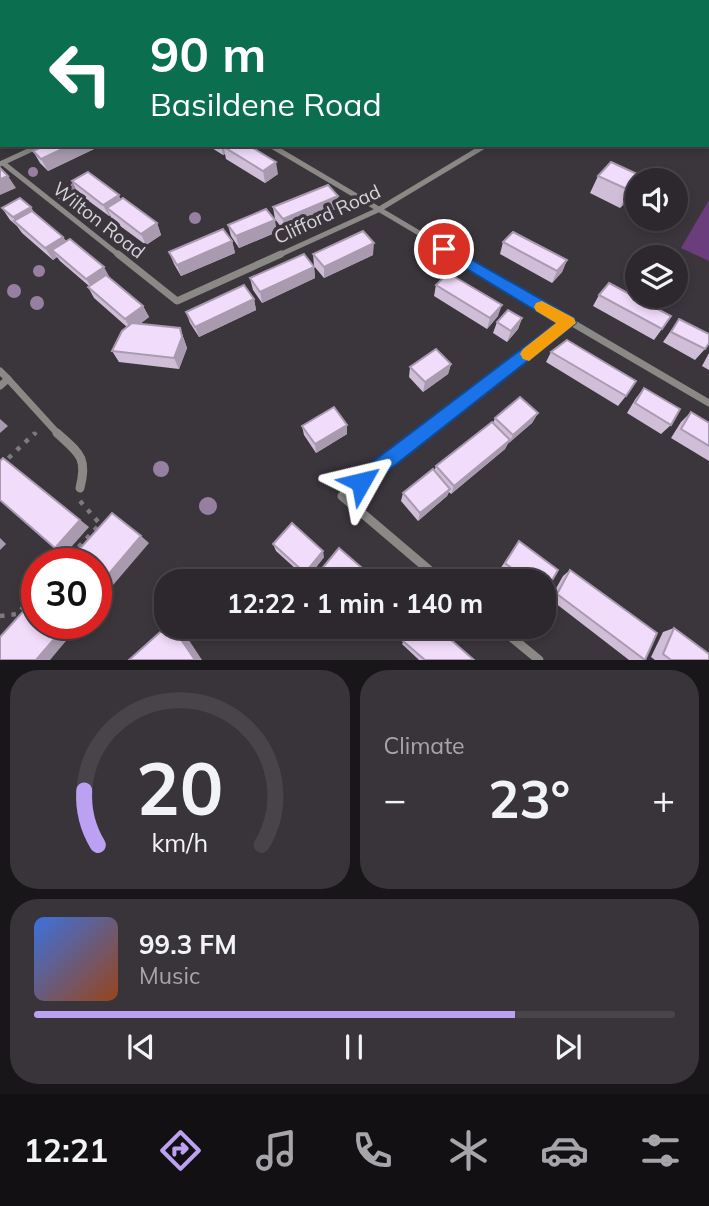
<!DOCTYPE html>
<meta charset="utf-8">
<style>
:root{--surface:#2c282d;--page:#383439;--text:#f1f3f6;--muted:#a6a6aa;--line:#484449;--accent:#bca0f2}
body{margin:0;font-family:Mulish,sans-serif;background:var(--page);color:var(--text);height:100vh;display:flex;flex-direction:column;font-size:26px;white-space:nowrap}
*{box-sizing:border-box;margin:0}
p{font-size:23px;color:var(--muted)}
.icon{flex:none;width:38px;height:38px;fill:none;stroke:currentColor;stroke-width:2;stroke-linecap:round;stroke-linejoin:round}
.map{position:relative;height:660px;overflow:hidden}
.side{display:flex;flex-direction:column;gap:10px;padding:10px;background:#181619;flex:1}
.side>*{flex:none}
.top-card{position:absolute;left:0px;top:0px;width:710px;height:147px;box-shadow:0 4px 10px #0003,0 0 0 2px var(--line);background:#0b6e4f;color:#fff;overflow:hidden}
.tools{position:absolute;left:625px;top:168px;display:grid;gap:14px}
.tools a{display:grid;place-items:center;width:63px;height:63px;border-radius:50%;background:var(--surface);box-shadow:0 4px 10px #0003,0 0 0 2px var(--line);font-size:35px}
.speed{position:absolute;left:21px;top:548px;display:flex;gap:14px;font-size:35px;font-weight:700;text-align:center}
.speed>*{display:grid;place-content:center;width:91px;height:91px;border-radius:50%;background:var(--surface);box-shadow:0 4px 10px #0003,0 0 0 2px var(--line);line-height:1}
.speed .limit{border:10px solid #d22;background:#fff;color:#111}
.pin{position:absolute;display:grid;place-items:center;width:60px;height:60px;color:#fff;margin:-30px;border:4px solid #fff;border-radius:50%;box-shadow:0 2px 7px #0007}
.me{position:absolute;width:77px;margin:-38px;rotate:53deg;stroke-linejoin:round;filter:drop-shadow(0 0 5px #0008)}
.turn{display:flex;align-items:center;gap:24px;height:147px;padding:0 35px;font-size:32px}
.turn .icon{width:91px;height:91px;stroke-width:2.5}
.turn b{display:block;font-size:49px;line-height:60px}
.big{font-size:52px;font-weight:700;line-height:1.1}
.side .widget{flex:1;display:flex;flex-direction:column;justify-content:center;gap:10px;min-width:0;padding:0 24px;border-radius:28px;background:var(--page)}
.side .dial{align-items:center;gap:0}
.dial svg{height:182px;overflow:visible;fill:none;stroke:var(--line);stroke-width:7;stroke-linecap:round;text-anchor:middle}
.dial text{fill:var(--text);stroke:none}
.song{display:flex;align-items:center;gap:21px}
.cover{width:84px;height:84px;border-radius:10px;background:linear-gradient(135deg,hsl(220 70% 55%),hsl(20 70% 35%))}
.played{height:7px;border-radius:4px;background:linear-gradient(90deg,var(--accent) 75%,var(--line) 75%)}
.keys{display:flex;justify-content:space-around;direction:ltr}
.heat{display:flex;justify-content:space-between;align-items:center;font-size:38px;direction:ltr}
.side .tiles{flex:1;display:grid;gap:10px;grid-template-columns:1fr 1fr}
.widget:last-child{grid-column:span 2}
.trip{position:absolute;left:154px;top:569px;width:402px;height:70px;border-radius:28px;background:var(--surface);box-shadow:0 4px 10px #0003,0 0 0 2px var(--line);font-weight:700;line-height:70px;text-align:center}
.tabs{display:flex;height:112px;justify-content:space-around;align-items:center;background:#121012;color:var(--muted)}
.tabs .icon{width:49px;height:49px}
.tabs .current{color:var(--accent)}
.tabs b{font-size:32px;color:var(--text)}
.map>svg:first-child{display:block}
</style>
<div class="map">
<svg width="709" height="660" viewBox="0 0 709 660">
<rect width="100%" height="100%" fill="#3b363c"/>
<!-- green -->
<path fill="#6c3d7d" d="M709,200V261L681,248Z"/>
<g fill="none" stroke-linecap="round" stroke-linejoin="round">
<!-- path-far1 -->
<path stroke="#7e7a7f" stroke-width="3.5" stroke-dasharray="3.5 5" stroke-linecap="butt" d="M34,435L40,429"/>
<!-- path -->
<g stroke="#7e7a7f" stroke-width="4.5" stroke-dasharray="4.5 7" stroke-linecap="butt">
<path d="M0,466L35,433"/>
<path d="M63,564L100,524L80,501"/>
<path d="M0,616L17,614L37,592"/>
</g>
<!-- street-far3 -->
<g stroke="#8b8985" stroke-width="4.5">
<path d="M271,0L274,2"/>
<path d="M503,0L508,2"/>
<path d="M117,2L127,0"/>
</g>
<!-- street-far2 -->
<g stroke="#8b8985" stroke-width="5">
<path d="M270,145L458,256"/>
<path d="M3,163L120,256"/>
<path d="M0,164L41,145"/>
<path d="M277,256L378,210L486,145"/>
</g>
<!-- street-far1 -->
<g stroke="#8b8985" stroke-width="7">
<path d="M118,254L177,301L281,254"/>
<path d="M455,254L709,403"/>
<path d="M0,371L8,379L0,386"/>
<path d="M8,379L59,435"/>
<path d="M422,435L568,323"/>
</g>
<!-- street -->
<g stroke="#8b8985" stroke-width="9">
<path d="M57,433C79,453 88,457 80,488"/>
<path d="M424,433L342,496L442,581"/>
<path d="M498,626L539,660"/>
</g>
</g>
<!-- trees -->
<g fill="#977fa1">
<circle cx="33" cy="172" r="5"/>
<circle cx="75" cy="187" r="5"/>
<circle cx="62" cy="194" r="6"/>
<circle cx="195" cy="218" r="6"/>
<circle cx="39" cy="271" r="6"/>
<circle cx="14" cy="291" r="7"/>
<circle cx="37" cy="303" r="7"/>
<circle cx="161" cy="469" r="8"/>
<circle cx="208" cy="506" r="9"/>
</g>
<!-- wall -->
<g fill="#d0bdd8">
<path d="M46,145H92L94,149L48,171L40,163L33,151Z"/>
<path d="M207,145H248L278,174L265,183L226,159L225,154L223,155Z"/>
<path d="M598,176L637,180V210L624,204L620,208L590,193Z"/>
<path d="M72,181L121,200L157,223L161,235L146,245L112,220L110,215L109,216L78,193Z"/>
<path d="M338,196V208L284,231L275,219L273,207Z"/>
<path d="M2,208L36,214L63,237L66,241L143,306L149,317L140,324L180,328L187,348L179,369L119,362L112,351L127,327L94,298L88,287L89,286L60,261L57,257L53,260L22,233L17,226L10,220Z"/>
<path d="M654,219H672L666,225Z"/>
<path d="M228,225L277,232L239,248L231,236Z"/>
<path d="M232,241L235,253L181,276L174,264L169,252Z"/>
<path d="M503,242L567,260L562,272L552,283L500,254Z"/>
<path d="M313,254L373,255L324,278L314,266Z"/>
<path d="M314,267L315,278L262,303L253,290L250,278Z"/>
<path d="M436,285L498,316L487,329L434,296Z"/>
<path d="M599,295L662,329L654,340L593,306Z"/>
<path d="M254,299L256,310L199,337L190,323L186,312Z"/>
<path d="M522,318L518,329L507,342L493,333L497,322Z"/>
<path d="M679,319L705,349L695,360L663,342Z"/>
<path d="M551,352L626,396L618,406L546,362Z"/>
<path d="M709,353V370L702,366Z"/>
<path d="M451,364L448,374L423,392L409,377L410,367Z"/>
<path d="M644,388L671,425L661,434L627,413L636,398Z"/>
<path d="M691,412L709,423V461L671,438L681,422Z"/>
<path d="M538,413L532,423L508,443L505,449L451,494L449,492L447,496L418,521L401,501L403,493L434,471L436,466L493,423L495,418Z"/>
<path d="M347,425V434L316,453L304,435L302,426Z"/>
<path d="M519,541L544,581H515L500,569Z"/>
<path d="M273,544L324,557L307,579L276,551Z"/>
<path d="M570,570L645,660H629L550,599L563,576Z"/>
<path d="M320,571L377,581H326L321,577Z"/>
<path d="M376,626H399L390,639Z"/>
<path d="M413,626L474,660H419L402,644Z"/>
<path d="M674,628L709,660H655L651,657L663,632Z"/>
</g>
<!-- shaded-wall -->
<g fill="#a99ab0">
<path d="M2,20V34H0V21Z"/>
<rect x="0" y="129" width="2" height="15"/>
<path d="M71,145H92L94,149L48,171L41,159Z"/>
<path d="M221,145H236L224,147L225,154L223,155Z"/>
<path d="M276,162L278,174L265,183L263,171Z"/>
<path d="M8,176L16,188L0,195V179Z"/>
<path d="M633,186L624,204L620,208L629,190Z"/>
<path d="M119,195L124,207L107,208L110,215L109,216L103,205Z"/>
<path d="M338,196V208L284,231L283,219Z"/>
<path d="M686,197L676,214V210L677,208Z"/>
<path d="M31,207L38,219L18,225L13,217Z"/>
<path d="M275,220L277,232L239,248L236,236Z"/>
<path d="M157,223L161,235L146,245L141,234Z"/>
<path d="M63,237L70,249L52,250L57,257L53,260L45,248Z"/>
<path d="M232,241L235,253L181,276L177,265Z"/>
<path d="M374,243L373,255L324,278V267Z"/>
<path d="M567,260L562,272L552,283L557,271Z"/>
<path d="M104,267L110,278L93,290L86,279Z"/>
<path d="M314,267L315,278L262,303L260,292Z"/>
<path d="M254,299L256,310L199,337L195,327Z"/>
<path d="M502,305L498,316L487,329L490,318Z"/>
<path d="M143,306L149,317L131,330L125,319Z"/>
<path d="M522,318L518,329L507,342L511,331Z"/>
<path d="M180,328L187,348L179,369L174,358Z"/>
<path d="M451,364L448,374L423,392L425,382Z"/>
<path d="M538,413L532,423L508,444L513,435Z"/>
<path d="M0,419L8,426L0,433Z"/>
<path d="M347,425V434L316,453L315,444Z"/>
<path d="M510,440L505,449L451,494L454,486Z"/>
<path d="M14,467L89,527L65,554L55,548Z"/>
<path d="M450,489L447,496L418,521L420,513Z"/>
<path d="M141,536L149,543L96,605V589Z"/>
<path d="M0,538L6,544L0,550Z"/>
<path d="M323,551L324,557L307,579L305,573Z"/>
<path d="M68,623H81L50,660H36Z"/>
<path d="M172,626H176L183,631L202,660H195Z"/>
</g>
<!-- building -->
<g fill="#f2dcfb" stroke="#a99ab0" stroke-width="2">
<rect x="0" y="119" width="2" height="10"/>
<path d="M46,145H71L41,159L33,151Z"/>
<path d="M226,145H248L276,162L263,171L224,147Z"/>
<path d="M611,162L650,180H637V189L633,186L629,190L598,176Z"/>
<path d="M0,168L8,176L0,179Z"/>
<path d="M88,172L119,195L103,205L72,181Z"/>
<path d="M328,185L338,196L283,219L273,207Z"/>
<path d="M676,192L686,197L677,208L676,207Z"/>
<path d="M20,198L31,207L13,217L2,208Z"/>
<path d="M123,198L157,223L141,234L107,208Z"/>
<path d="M266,209L275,220L236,236L228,225Z"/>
<path d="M32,211L63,237L45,248L14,221Z"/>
<path d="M223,229L232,241L177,265L169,252Z"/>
<path d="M363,231L374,243L324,267L313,254Z"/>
<path d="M513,232L567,260L557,271L503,242Z"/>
<path d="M70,239L104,267L86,279L52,250Z"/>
<path d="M304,254L314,267L260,292L250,278Z"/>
<path d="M448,273L502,305L490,318L436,285Z"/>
<path d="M106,275L143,306L125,319L88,287Z"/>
<path d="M609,283L671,316L662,329L599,295Z"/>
<path d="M244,285L254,299L195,327L186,312Z"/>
<path d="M508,310L522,318L511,331L497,322Z"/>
<path d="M679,319L709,334V343L705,349L671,332Z"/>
<path d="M132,323L180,328L182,337L174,358L112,351L122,331Z"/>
<path d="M567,340L636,381L626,396L551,352Z"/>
<path d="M436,349L451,364L425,382L410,367Z"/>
<path d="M644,388L680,409L671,425L635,403Z"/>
<path d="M520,397L538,413L513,435L495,418Z"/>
<path d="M334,407L347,425L315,444L302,426Z"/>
<path d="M691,412L709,423V446L681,429Z"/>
<path d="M492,422L510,440L454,486L436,466Z"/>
<path d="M3,458L80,520L55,548L0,500V461Z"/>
<path d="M433,469L450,489L420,513L403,493Z"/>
<path d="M112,513L141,536L96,589V564H66Z"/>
<path d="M292,523L323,551L305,573L273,544Z"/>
<path d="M519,541L558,570L544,594V581H528L505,563Z"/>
<path d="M339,548L377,581H331L320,571Z"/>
<path d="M570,570L657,633L645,660L557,594Z"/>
<path d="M37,596V623H68L36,660H0V637Z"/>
<path d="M167,626H172L195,660H129Z"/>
<path d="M382,626H398L392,635Z"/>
<path d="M413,626H435L474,660H425L403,641Z"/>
<path d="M674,628L709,654V660H671L663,654Z"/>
</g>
<!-- route -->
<path fill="#1a73e8" stroke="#114b97" stroke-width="2" d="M444,244L574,318L576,323L361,492L354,489L351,482L354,476L556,323L439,252L437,249Z"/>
<!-- slow -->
<path fill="#f59e0b" d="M542,301L574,318L576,323L529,361L523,359L520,354L523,349L556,323L536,311L534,307L536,303Z"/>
<g text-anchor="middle" stroke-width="7" stroke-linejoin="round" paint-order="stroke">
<!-- street labels -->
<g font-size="19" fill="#d7d4d9" stroke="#3b363c">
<text transform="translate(327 214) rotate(-25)" y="7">Clifford Road</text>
<text transform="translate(99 220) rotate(38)" y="7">Wilton Road</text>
</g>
</g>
</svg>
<div class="tools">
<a><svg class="icon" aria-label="sound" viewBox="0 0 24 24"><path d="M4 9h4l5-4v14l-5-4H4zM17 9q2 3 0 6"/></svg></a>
<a><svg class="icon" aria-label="layers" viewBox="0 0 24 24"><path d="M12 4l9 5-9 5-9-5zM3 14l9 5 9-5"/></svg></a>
</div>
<div class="speed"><div class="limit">30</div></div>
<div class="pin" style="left:444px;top:249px;background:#d93025"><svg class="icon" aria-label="arrive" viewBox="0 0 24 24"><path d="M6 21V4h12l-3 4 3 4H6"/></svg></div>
<svg class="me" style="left:361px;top:482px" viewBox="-20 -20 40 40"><path d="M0-17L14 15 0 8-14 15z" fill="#1a73e8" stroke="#fff" stroke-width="4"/></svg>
<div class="trip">12:22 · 1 min · 140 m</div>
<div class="top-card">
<div class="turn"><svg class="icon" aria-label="left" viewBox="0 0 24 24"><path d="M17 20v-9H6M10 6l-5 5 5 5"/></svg><div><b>90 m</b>Basildene Road</div></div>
</div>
</div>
<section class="side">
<div class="tiles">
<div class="widget dial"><svg viewBox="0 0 100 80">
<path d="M14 69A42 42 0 1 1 86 69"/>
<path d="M14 69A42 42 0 0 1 8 45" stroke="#bca0f2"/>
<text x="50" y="56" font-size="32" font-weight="700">20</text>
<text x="50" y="72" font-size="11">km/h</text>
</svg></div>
<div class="widget"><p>Climate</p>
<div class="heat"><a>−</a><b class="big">23°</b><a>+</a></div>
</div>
<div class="widget">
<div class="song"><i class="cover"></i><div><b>99.3 FM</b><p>Music</p></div></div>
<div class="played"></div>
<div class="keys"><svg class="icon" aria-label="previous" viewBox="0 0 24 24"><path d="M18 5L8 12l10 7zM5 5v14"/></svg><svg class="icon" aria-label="pause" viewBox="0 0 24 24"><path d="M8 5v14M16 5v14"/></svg><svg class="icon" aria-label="next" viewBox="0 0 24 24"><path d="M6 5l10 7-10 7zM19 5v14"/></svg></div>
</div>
</div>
</section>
<nav class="tabs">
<b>12:21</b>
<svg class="icon current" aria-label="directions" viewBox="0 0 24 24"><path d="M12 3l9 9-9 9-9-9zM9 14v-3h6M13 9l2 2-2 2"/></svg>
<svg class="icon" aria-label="music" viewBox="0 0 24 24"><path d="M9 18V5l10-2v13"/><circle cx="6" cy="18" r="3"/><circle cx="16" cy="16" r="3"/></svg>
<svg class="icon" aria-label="phone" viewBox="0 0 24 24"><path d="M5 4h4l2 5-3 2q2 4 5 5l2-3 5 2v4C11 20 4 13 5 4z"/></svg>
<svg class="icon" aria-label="climate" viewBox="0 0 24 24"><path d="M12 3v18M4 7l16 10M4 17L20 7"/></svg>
<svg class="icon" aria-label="car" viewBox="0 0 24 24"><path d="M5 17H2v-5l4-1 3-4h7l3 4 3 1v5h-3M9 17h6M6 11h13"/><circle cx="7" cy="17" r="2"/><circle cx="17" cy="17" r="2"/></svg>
<svg class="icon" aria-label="filters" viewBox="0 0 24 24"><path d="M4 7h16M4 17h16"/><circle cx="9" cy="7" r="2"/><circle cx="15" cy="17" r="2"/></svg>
</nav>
